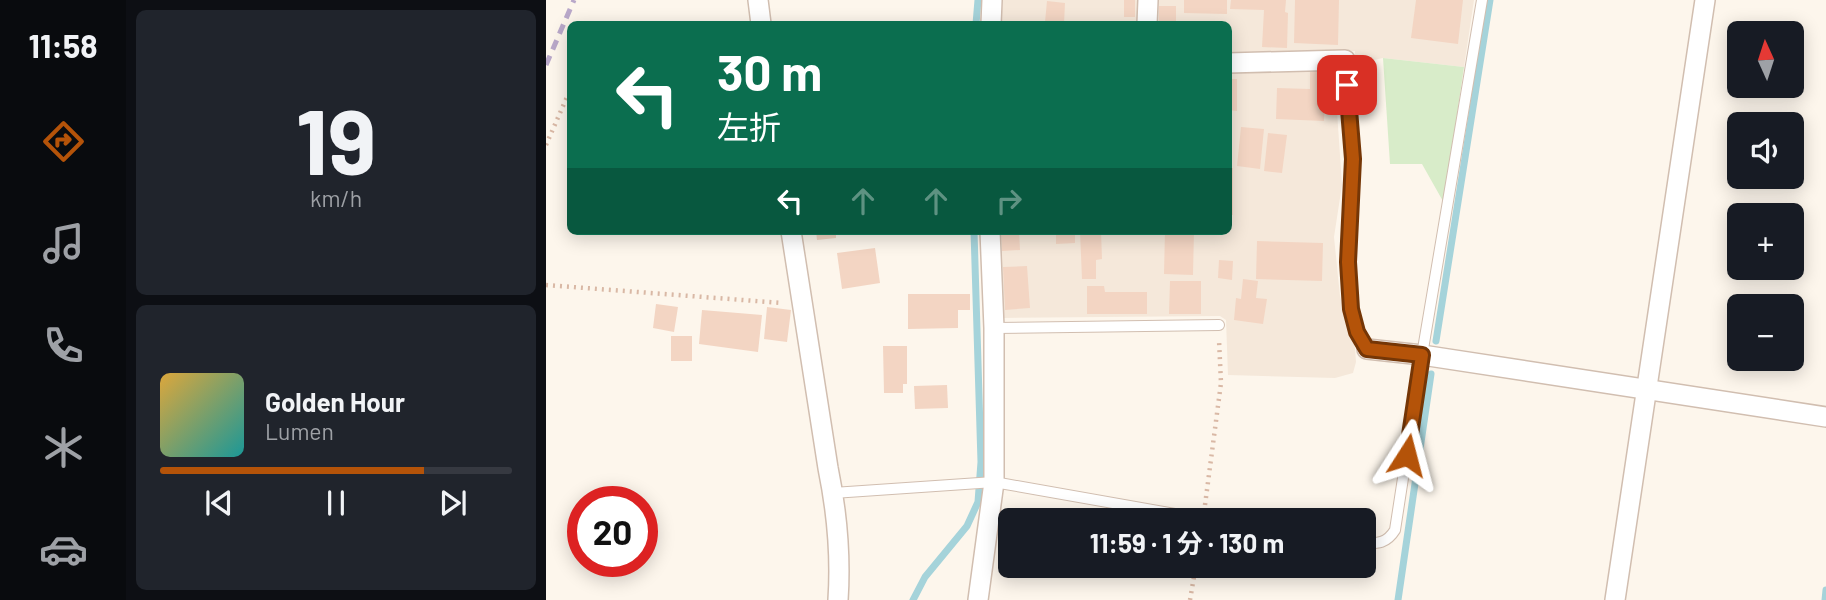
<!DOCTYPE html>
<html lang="ja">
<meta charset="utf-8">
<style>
:root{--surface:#171b24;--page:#20242c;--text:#f1f3f6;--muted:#9ea1a6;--line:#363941;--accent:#b45309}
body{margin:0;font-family:Barlow,"Noto Sans JP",sans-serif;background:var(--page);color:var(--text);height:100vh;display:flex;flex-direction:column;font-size:26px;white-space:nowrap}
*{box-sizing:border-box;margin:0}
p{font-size:23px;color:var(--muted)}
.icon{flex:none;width:38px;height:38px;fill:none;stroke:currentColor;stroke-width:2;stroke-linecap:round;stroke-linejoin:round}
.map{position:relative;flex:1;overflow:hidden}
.side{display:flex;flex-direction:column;gap:10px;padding:10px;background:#0d0f14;width:420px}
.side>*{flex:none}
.guide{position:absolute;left:21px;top:21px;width:665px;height:214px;border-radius:10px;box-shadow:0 4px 18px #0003;background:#0b6e4f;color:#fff;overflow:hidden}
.needle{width:46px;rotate:357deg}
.tools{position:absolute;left:1181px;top:21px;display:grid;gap:14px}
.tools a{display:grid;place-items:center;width:77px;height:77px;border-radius:10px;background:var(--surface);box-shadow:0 4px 18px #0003;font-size:35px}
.speed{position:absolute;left:21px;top:486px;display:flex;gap:14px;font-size:35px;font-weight:700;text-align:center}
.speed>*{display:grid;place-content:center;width:91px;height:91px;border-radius:50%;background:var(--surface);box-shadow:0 4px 18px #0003;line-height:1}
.speed .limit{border:10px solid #d22;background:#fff;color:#111}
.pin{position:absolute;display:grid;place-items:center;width:60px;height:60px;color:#fff;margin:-30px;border-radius:14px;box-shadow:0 4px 10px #0006}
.me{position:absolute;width:77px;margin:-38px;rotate:9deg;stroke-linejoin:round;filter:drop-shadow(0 0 5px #0008)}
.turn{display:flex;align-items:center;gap:24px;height:147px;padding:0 35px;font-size:32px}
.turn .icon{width:91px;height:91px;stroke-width:2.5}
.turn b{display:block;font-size:49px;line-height:60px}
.lanes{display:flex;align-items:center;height:66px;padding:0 35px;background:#0003;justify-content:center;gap:35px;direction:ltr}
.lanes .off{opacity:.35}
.side .widget{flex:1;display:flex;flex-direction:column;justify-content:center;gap:10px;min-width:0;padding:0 24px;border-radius:10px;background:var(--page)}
.side .dial{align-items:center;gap:0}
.dial b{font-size:91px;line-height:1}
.song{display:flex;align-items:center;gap:21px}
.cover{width:84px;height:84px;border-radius:10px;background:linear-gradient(135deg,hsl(40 70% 55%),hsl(180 70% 35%))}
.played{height:7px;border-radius:4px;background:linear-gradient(90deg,var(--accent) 75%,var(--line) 75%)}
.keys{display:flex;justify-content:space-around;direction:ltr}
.trip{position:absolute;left:452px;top:508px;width:378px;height:70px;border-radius:10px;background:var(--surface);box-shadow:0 4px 18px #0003;font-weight:700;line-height:70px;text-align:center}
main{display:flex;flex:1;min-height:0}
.tabs{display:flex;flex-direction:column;width:126px;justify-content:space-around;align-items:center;background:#090b0e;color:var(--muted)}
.tabs .icon{width:49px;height:49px}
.tabs .active{color:var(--accent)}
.tabs b{font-size:32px;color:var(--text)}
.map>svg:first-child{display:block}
</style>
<main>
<nav class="tabs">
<b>11:58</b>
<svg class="icon active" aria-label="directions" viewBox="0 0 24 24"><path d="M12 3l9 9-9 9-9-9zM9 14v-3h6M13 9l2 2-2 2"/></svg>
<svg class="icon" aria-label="music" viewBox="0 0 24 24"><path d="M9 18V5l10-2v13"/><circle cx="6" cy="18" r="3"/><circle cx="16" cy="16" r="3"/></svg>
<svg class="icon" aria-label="phone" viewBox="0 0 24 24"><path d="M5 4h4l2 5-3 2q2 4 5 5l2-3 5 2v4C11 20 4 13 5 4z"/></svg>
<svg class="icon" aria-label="climate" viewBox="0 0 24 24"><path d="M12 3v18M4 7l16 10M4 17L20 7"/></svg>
<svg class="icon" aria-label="car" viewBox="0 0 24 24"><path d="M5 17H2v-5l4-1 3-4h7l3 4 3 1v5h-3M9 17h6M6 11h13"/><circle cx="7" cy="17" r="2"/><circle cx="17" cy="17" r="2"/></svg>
</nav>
<section class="side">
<div class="widget dial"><b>19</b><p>km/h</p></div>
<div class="widget">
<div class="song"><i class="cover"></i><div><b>Golden Hour</b><p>Lumen</p></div></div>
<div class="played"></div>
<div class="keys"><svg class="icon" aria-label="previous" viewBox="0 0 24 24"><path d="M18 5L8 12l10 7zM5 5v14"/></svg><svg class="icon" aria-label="pause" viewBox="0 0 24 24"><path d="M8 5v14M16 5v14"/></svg><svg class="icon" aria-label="next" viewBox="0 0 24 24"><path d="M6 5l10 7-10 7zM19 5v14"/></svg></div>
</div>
</section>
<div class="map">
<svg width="1280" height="600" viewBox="0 0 1280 600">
<rect width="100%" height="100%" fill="#fdf6ec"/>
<!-- residential -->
<path fill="#f5e8da" d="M453,0H928L918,67L837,58L809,64V51L787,52L796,185L788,237L794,296L809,348L810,362L807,373L789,378L682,375L680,320L674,316L456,318L453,231H682V24H452Z"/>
<!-- green -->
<path fill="#d8ecc9" d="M837,58L918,67L898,203L876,164H844Z"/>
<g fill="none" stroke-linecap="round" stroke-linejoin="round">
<!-- stream -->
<g stroke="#a5d3da" stroke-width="7">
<path d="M430,24L432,0"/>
<path d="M890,341L944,0"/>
<path d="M367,600L379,577L421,526L432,502L435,462L428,231"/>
<path d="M852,600L885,374"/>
<path d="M1279,600L1280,590"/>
</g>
</g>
<!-- building -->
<g fill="#f3d5c3">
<rect x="578" y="0" width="11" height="17"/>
<path d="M638,0H681V14L638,13Z"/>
<path d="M685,0H740L739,12L742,13L741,48L716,47L718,10L684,9Z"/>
<path d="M749,0H793L792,45L748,43Z"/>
<path d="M870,0H917L912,44L865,38Z"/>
<path d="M501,1L519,3L518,24H487V21L499,22Z"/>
<rect x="613" y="6" width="17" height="18"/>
<path d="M764,70L780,71L778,121L730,119L731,88L764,89Z"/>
<path d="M682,79H691V111L682,110Z"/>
<path d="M695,127L718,129L714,169L691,166Z"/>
<path d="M722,133L741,135L736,173L718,171Z"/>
<rect x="682" y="168" width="5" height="47"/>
<path d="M270,231H290V238L271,240Z"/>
<path d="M455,231H473L474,250L456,251Z"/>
<path d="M510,231H529V243L510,244Z"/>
<path d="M534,231H555L556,259L550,260V279H536Z"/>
<path d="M619,231H648L647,275L618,274Z"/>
<path d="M711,241L777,243L776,281L710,279Z"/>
<path d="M329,248L334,283L296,289L291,253Z"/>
<path d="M673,260L687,261L686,280L672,278Z"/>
<path d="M481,266L484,308L459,310L457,267Z"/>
<path d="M697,279L712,281L710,298L721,299L717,324L688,320L690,298L695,299Z"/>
<path d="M624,281H655V314H623Z"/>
<path d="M541,286H558L559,292H601V314H541Z"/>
<path d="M362,294H424V310H412V328L362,329Z"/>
<path d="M110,304L132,307L128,332L107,328Z"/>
<path d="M221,307L245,310L241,342L218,339Z"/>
<path d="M156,310L216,315L212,352L153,344Z"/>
<rect x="125" y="336" width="21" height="25"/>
<path d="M337,346H361V384H357V393H338Z"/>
<path d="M401,385L402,408L369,409L368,386Z"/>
</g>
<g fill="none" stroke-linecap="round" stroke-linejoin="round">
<!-- service casing -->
<g stroke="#d1beb0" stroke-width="12">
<g id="service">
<path d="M799,60C801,94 807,129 807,163C805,223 789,294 821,349"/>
<path d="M448,328L673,325"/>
<path d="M287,493L448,482L663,520"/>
<path d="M817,543C832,544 841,543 849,530L876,355L936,0"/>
</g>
</g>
<!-- minor casing -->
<g stroke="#d1beb0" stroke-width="22">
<g id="minor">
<path d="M212,0L215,24"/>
<path d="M445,24L446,0"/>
<path d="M601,24L602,0"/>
<path d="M682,63L799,60"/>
<path d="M245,231L282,468C291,512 295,555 292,600"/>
<path d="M821,349L876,355L1280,417"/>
<path d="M432,600L448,482V328L444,231"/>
<path d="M1069,600L1159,0"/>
</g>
</g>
<!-- path -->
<g stroke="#d9b8a5" stroke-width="4.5" stroke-dasharray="2 5" stroke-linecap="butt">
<path d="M0,145L21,97L24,92"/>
<path d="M0,285L236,303"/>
<path d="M659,505L675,383L673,340"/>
<path d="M644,600L650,565"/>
</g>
<!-- service -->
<use href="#service" stroke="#fff" stroke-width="10"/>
<!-- minor -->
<use href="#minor" stroke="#fff" stroke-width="19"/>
<!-- rail -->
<path stroke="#b9a8c9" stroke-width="5" stroke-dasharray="10 7" stroke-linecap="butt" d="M0,65L28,0"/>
</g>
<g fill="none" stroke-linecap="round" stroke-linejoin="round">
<!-- route casing -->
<g stroke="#753606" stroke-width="18">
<path id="route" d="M801,85L807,159L802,262L805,309L811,332L821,349L876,355L861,455"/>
</g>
<!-- route -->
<use href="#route" stroke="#b45309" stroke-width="12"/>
</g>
</svg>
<div class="tools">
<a><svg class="needle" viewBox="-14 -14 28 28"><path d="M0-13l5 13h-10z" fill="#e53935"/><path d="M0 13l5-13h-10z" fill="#9ea1a6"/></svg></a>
<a><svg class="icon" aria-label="sound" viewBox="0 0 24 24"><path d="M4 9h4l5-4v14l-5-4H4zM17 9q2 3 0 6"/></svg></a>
<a>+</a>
<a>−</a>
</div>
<div class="speed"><div class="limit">20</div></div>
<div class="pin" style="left:801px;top:85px;background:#d93025"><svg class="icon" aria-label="arrive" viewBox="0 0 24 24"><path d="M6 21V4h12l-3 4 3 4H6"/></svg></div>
<svg class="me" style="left:861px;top:455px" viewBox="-20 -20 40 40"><path d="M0-17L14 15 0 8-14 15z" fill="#b45309" stroke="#fff" stroke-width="4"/></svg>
<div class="trip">11:59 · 1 分 · 130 m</div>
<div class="guide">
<div class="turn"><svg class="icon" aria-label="left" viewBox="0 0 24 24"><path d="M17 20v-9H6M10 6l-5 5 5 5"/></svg><div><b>30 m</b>左折</div></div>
<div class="lanes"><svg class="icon" aria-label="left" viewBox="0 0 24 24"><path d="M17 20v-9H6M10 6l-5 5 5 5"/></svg><svg class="icon off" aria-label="ahead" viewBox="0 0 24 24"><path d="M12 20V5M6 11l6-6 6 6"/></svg><svg class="icon off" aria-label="ahead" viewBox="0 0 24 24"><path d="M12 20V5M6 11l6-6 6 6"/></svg><svg class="icon off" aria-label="right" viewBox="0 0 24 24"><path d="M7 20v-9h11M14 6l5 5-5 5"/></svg></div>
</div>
</div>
</main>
